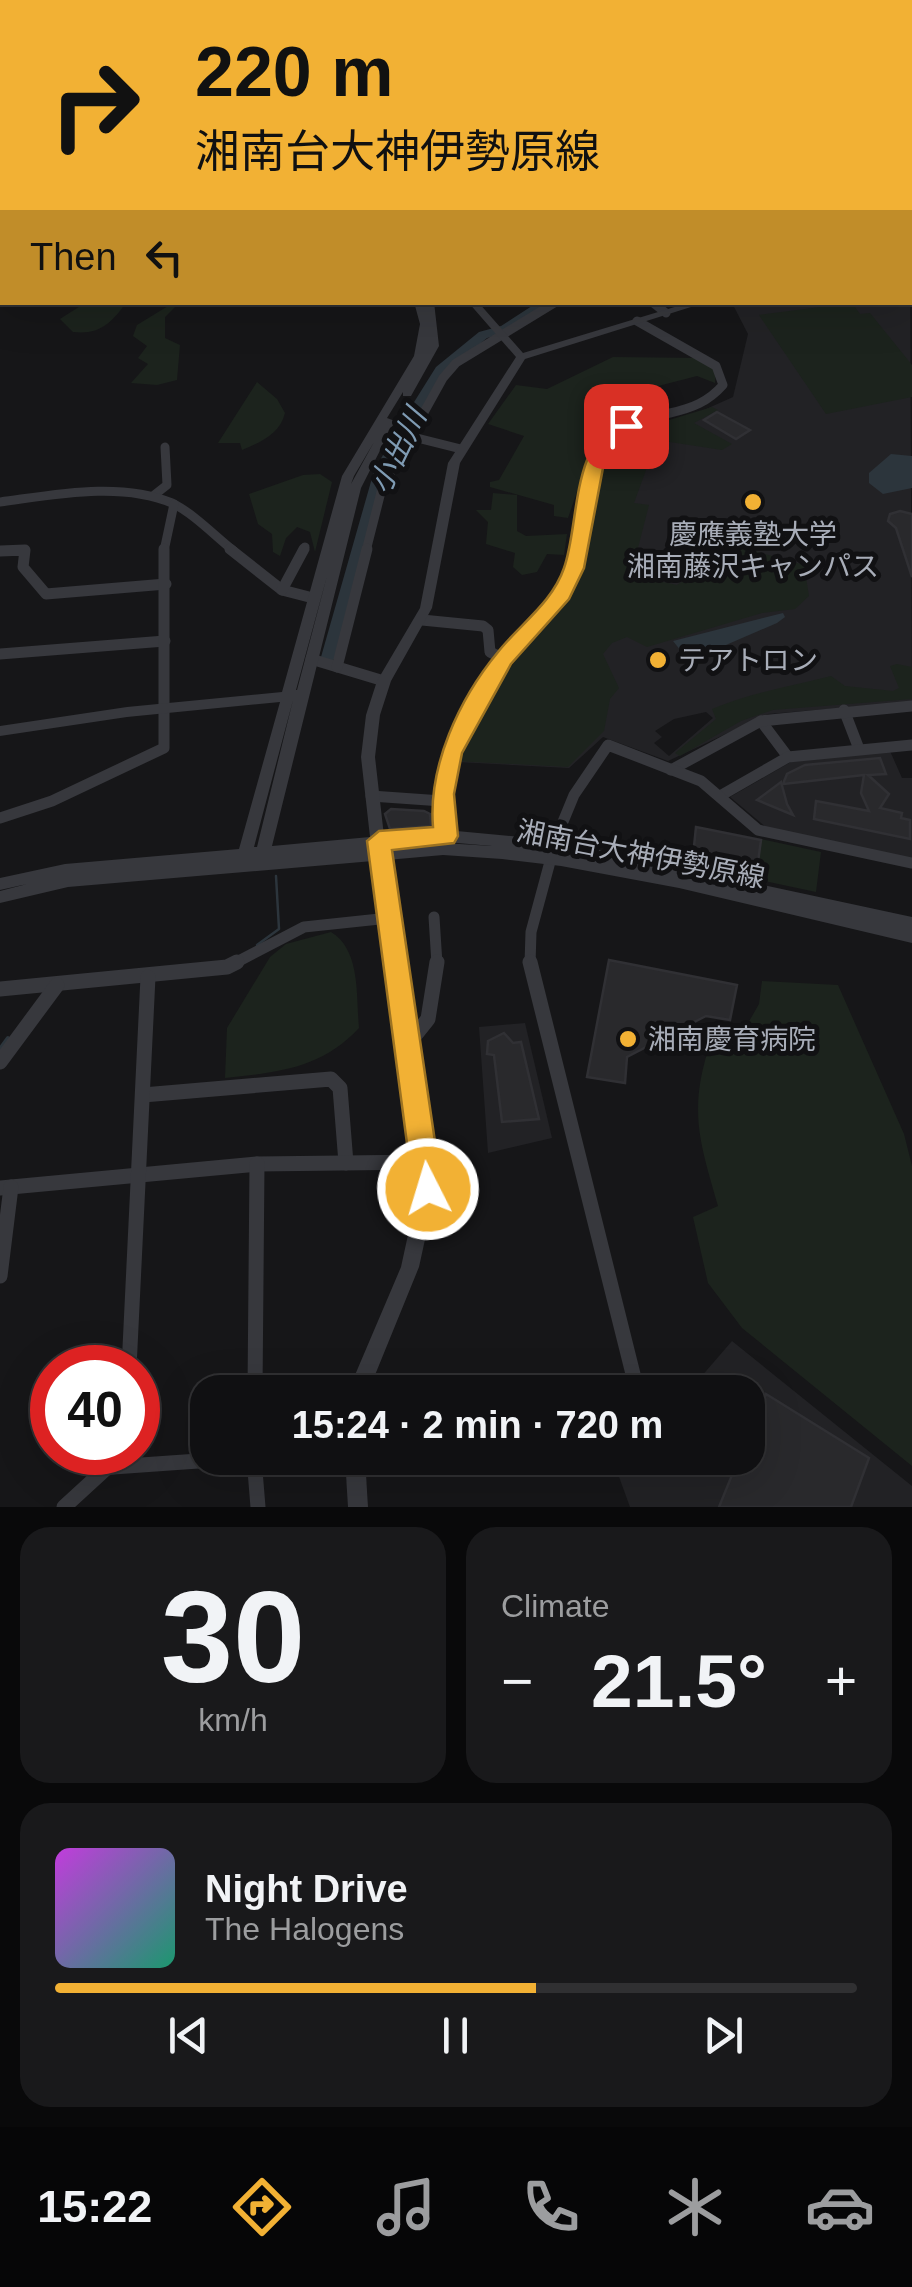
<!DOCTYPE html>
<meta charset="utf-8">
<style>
:root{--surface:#101012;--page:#19191b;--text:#f1f3f6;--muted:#9c9d9f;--line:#303032;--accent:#f2b134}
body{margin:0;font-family:Helvetica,"Noto Sans JP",sans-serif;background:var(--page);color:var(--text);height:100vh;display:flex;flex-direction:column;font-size:38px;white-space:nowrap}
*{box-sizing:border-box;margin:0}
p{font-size:32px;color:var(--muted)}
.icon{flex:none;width:55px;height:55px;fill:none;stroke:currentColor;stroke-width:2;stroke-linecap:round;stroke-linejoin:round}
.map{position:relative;height:1507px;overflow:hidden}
.drawer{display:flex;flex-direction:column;gap:20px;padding:20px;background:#09090a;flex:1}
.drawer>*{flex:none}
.banner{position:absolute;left:0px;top:0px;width:912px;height:305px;box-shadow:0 10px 40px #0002,0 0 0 2px var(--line);background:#f2b134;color:#111;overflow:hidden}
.speed{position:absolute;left:30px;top:1345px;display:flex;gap:20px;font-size:50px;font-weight:700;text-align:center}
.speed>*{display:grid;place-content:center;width:130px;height:130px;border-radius:50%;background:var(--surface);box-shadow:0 10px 40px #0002,0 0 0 2px var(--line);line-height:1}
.speed .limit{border:15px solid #d22;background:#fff;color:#111}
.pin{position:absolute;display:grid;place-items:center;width:85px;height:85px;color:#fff;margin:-42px;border-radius:20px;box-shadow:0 5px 15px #0006}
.me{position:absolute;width:110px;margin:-55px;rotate:355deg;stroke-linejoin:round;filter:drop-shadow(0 0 8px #0008)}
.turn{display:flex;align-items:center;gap:35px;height:210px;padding:0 30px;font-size:45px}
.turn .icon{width:130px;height:130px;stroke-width:2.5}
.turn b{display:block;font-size:70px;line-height:85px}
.then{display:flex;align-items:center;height:95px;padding:0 30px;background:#0003;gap:20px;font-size:38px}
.big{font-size:75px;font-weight:600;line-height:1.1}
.drawer .widget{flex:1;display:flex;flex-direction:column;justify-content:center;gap:15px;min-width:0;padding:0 35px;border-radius:30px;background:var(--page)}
.drawer .dial{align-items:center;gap:0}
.dial b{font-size:130px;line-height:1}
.song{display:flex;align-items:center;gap:30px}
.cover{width:120px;height:120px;border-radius:15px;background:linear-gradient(135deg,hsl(290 70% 55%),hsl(160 70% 35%))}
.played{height:10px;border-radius:5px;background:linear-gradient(90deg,var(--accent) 60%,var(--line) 60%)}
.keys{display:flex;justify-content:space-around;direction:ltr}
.heat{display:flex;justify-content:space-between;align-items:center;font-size:55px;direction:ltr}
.drawer .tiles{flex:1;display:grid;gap:20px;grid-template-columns:1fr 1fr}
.widget:last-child{grid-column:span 2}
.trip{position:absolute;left:190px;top:1375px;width:575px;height:100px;border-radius:30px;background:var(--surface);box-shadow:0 10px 40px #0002,0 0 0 2px var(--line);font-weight:600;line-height:100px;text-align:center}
.menu{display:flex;height:160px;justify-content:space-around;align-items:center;background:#060607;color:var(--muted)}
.menu .icon{width:70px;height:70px}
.menu .selected{color:var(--accent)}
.menu b{font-size:45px;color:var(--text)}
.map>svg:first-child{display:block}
</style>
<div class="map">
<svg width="912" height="1507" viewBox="0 0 912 1507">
<rect width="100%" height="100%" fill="#161618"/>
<!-- built -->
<g fill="#222225" fill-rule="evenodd">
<path d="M910,271L912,702L768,714L668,761L603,737L569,768L458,762L569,601L619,448L733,397L748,334L732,303L910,302ZM706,712L713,718L669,756L654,743L662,737L655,731L674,719Z"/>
<path d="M890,751L902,778H912V859L767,828L730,797L796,759Z"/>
<path d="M525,1023L552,1138L488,1153L479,1027Z"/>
<path d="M732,1341L912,1486V1507H630L618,1474L632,1458H748V1392H688Z"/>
</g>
<!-- green -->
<g fill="#1c231d">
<path d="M85,303V302L126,303C111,323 100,335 73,332L60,319Z"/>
<path d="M173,303H188H179L165,317V338L180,345L177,380L157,385L131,383L148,364L138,358L147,346L133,336L137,325Z"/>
<path d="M852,303L860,314L870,313L912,365V397L826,414L759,315Z"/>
<path d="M613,357L701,358L716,370L715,383L697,376L608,399L616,423L594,442L568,518L554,516V505L490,487V482L499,480L524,436L488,424L516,385L547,389Z"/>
<path d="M257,382L277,399L285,413C280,434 261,442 242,450L240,443H218Z"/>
<path d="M712,407L718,410L694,423L732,444L722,450L657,440L634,503L649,505L631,575L677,585L720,556L729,544L804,565L809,596L795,609L762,613L647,647L627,637L612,643L603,654L619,688L610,699L604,731L568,767L455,761L484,700L564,601L580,562L594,480L613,444L646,427Z"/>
<path d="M320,474L332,482L315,552L310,532L297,527L286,538L280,556L273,552L272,534L258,524L249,494L303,475Z"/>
<path d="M493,493L517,495V531L526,536L567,534L564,555L547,554L537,572L522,575L513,567L515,553L486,544L488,522L476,510H491Z"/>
<path d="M897,664L912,667V699L773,710L741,721L680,756L675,753L716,719L712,709C751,693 791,686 831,676L845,686L893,691L899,688L890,666Z"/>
<path d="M761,839L821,852L816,892L755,879Z"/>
<path d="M331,932C361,950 356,996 359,1028C321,1069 278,1072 225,1078L227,1028L270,957L286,944Z"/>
<path d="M762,981L838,985L904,1134L912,1166V1466L742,1328L708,1283L693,1217L718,1206C699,1140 688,1109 711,1041L739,1039L759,1004Z"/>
</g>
<!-- water -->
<g fill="#2c353c">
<path d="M891,454L912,456V488L883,494L869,483V473Z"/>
<path d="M783,613L785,617L777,623L689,661L673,641Z"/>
</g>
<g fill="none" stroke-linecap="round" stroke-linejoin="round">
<!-- stream-far1 -->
<path stroke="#2c353c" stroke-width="2.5" d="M257,945L279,929L276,876"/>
<!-- stream -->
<path stroke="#2c353c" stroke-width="4" d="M0,1049L8,1038"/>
<!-- river -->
<g fill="#2c353c" fill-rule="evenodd">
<rect x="910" y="215" width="2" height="6"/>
<path d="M538,302H553L509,332L487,338L446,372L415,423L388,471L337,657L329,663L323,661L321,657L374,471L401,423L436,367L479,332L501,326Z"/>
</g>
</g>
<!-- building -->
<g fill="#29292c" stroke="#303034" stroke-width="2.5">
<path d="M717,412L750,430L736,439L704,420Z"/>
<path d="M900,511L912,514V577L896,528L888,521L890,514Z"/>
<path d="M880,758L886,774L868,775L889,794L880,808L902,813L901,818L910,820V839L814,819L816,801L869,811L861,793L864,775L783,784L787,774L805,765Z"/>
<path d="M781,782L787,804L793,815L757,800Z"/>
<path d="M391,809L424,811L430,814L431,826L390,829L385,814Z"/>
<path d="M696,827L761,840L757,869L693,856Z"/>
<path d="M609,960L737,985L730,1020L706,1016L627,1057L625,1083L587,1077Z"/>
<path d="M504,1033L513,1043L521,1042L539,1119L502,1122L494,1055L487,1054L488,1041Z"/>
<path d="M766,1394L869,1458L851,1507H719L739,1458H748V1437Z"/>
</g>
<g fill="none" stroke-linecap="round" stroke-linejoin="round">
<!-- minor-far3 -->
<g stroke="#37383d" stroke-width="6">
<path d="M238,0L242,2"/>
<path d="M638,2L645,0"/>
</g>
<!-- minor-far2 -->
<g stroke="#37383d" stroke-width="9">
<path d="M652,302L666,313"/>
<path d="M409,436L461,449"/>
<path d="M153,496L167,485L165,447"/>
<path d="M0,502C53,495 120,481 172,503C193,513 215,536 234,551"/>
<path d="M0,551H25"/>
<path d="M164,551L174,504"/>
<path d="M303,551L305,547"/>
<path d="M366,551L382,488L443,378L456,363L556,302"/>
<path d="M578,551C592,474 579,433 670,413C692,408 708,402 723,385L716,366L637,321"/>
</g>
<!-- minor-far1 -->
<g stroke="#37383d" stroke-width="11">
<path d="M230,549L282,590L313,598"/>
<path d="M0,551L25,550L23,567L46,594L166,584"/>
<path d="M282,590L304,549"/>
<path d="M422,620L483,626L488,630L490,652L504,659"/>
<path d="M0,654L165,641"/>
<path d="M311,659L384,681"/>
<path d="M337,667L367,549"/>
<path d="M844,710L859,749"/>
<path d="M761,721L788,757"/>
<path d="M671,770L761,721L912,706"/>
<path d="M371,796L442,801"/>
<path d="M720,796L788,757L912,745"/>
<path d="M0,818L52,801L164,748V549"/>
<path d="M446,836C442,766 465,704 511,651C539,618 569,593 578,549"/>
<path d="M553,846L574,795L608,745L701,781L758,830L912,863"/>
<path d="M434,917L437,964"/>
<path d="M233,964L304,927L389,918"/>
<path d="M530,964L531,932L551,858"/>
</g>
<!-- minor -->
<g stroke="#37383d" stroke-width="15">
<path d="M530,962L637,1390"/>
<path d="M0,989L227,967L237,962"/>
<path d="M408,1044L428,1019L437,962"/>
<path d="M0,1062L57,985"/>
<path d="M143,1095L331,1079L340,1088L346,1163"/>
<path d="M0,1188L257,1164L427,1162"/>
<path d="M0,1276L11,1187"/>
<path d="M129,1368L148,977"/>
<path d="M255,1392L257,1164"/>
<path d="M254,1458L258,1507"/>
<path d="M113,1467L241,1458"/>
<path d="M64,1507L124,1452"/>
</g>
<!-- tertiary -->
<g fill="#37383d" fill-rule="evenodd">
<path d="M282,0H289L290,2H284Z"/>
<path d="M520,0H526L527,2H521Z"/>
<rect x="910" y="181" width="2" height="6"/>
<path d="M2,214V220L0,221V215Z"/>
<rect x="910" y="262" width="2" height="6"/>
<path d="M414,302H424V304V302H434L439,346L411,396H403V392L387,418L395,421L361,488L272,846L370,837L361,757L366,715L377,681L420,608L448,463L516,357L468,302H478L523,353L691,302H707L525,359L460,463L432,608L391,681L380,715L375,757L384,836L446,830L553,840L912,917V943L679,888L561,866L502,859L443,855L387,860L436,1189L419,1267L375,1375L372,1392H352L355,1375L401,1267L418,1189L373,861L68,887L0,903V891L27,884L0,890V878L65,864L239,849L280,702L127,717L0,736V726L127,707L282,692L342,476L414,356L420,324ZM374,442L351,484L354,476ZM327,576L297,690H296ZM293,700L257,847H254ZM446,842L492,846L443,843L386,847Z"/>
<path d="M345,1458H365L368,1507H348Z"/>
</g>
<!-- secondary -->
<g fill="#45474d" fill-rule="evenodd">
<path d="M57,0H68L65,2H57Z"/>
<rect x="0" y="66" width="2" height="7"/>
</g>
</g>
<!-- route -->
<path fill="#f2b134" stroke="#9d7322" stroke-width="2.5" d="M626,420L635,426L618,438L603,468L584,568L569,599L511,664L462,753L454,794L458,836L454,843L392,850L442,1189L438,1199L428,1204L417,1199L413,1189L367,841L379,831L433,827C428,766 459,699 498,652C520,624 552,603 564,568C580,524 570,437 626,420Z"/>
<!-- markers -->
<g fill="#f2b134" stroke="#111113" stroke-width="4">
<circle cx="753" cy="502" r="10"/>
<circle cx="658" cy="660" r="10"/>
<circle cx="628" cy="1039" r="10"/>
</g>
<g text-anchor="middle" stroke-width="10" stroke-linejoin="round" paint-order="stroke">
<!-- poi labels -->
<g font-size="28" fill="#a8adb8" stroke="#111113" text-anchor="start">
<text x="753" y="544" text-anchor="middle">慶應義塾大学<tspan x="753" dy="32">湘南藤沢キャンパス</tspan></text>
<text x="678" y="670">テアトロン</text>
<text x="648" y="1049">湘南慶育病院</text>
</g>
<!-- street labels -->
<g font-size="28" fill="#a8adb8" stroke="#111113">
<text transform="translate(641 854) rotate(11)" y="10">湘南台大神伊勢原線</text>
</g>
<!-- water labels -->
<g font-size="30" font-style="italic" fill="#7f9bb3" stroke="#111113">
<text transform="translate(398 451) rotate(-64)" y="10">小出川</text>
</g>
</g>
</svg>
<div class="speed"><div class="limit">40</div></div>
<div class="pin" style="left:626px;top:426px;background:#d93025"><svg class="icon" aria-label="arrive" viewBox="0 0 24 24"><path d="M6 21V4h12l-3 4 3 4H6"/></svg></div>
<svg class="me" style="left:428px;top:1189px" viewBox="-20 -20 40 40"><circle r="17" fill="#f2b134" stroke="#fff" stroke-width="3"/><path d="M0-11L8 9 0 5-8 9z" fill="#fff"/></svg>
<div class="trip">15:24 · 2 min · 720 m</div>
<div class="banner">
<div class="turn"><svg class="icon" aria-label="right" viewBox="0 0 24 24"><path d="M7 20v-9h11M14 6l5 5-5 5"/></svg><div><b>220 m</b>湘南台大神伊勢原線</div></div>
<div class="then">Then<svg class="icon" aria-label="left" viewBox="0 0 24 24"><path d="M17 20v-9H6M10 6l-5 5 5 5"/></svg></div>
</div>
</div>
<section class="drawer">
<div class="tiles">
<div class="widget dial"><b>30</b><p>km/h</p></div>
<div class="widget"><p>Climate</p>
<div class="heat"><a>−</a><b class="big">21.5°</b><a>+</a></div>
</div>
<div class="widget">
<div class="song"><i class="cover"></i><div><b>Night Drive</b><p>The Halogens</p></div></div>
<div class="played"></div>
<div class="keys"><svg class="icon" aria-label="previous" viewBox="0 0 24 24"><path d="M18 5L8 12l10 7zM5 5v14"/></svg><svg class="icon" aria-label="pause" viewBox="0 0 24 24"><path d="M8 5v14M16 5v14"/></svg><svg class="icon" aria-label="next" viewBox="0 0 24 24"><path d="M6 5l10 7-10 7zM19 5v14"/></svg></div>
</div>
</div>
</section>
<nav class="menu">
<b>15:22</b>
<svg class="icon selected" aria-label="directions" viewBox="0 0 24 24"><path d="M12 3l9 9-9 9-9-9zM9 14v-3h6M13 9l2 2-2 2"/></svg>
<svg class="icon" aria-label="music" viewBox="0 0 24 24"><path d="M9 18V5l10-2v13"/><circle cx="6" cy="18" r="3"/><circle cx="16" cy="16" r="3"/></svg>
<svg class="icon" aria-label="phone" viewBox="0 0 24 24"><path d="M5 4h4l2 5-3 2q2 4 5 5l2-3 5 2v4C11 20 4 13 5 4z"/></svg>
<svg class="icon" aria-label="climate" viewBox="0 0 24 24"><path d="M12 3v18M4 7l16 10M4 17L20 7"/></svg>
<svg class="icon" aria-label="car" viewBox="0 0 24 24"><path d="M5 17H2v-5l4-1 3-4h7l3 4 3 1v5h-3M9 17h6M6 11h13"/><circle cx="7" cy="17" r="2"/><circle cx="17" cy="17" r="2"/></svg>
</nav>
